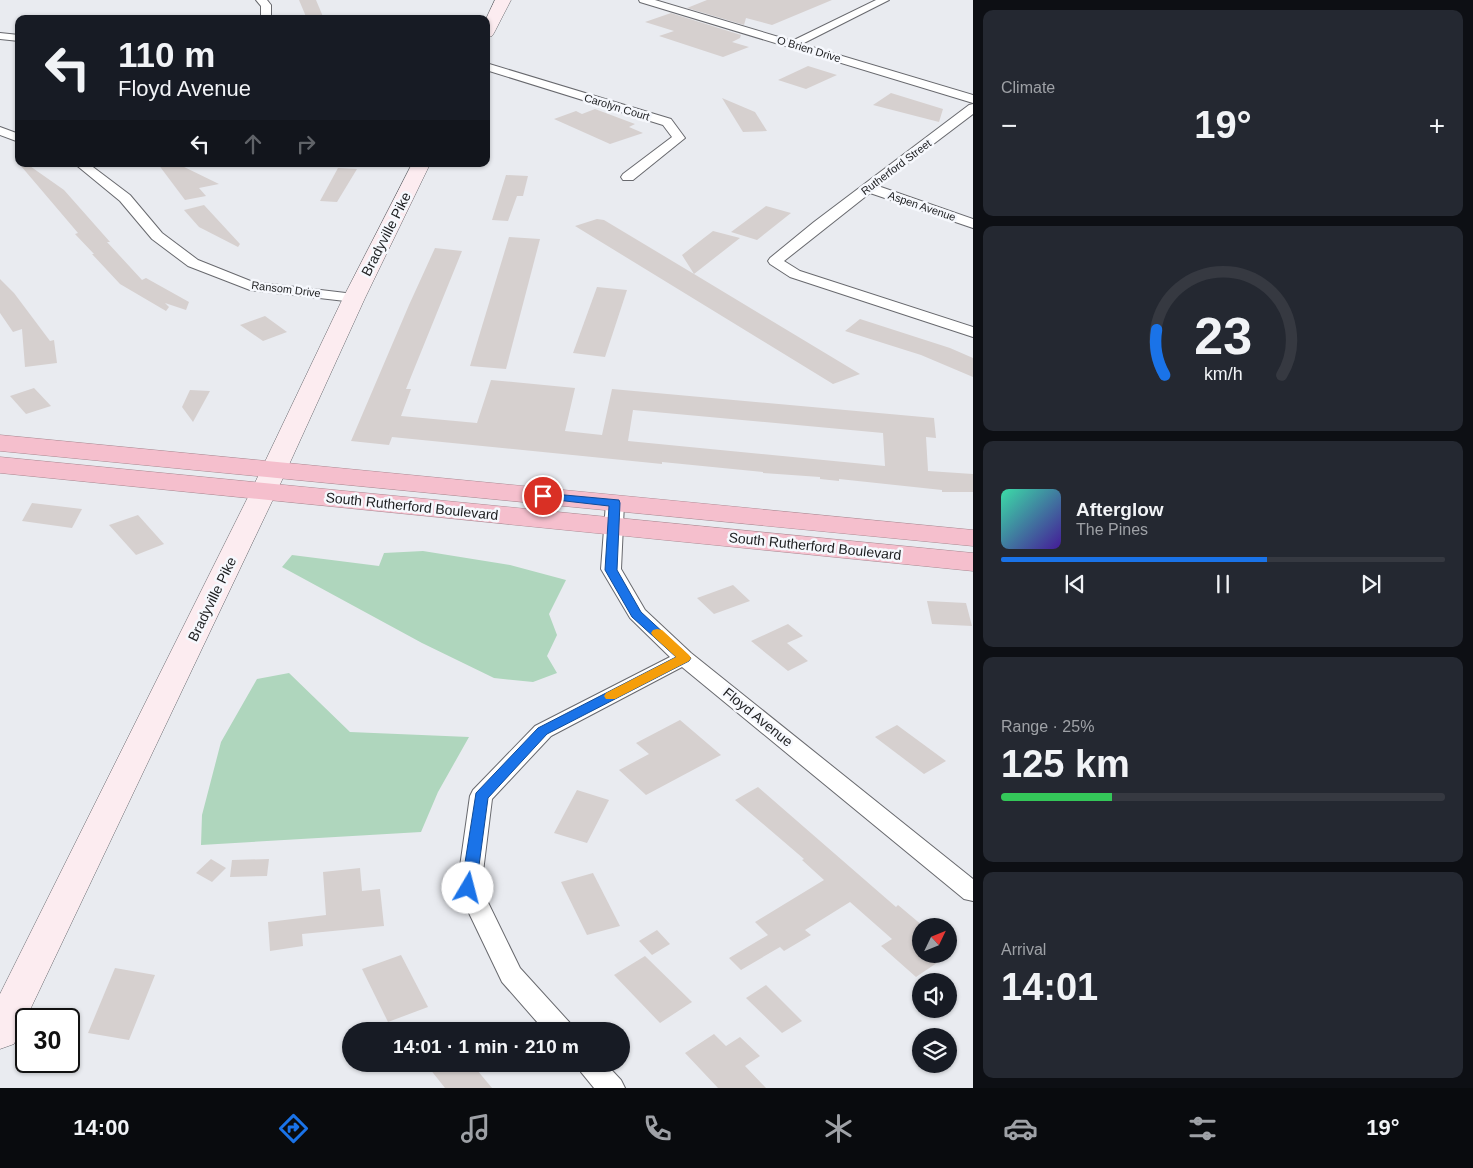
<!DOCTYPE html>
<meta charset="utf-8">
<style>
:root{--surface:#171b24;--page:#242831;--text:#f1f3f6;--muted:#9ea1a6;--line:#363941;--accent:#1a73e8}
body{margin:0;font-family:Arial,sans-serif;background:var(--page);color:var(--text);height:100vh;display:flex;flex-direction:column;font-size:19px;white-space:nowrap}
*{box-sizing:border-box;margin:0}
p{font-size:16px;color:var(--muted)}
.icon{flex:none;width:28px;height:28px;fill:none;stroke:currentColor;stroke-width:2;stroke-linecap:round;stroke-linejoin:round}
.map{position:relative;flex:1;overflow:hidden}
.drawer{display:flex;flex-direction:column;gap:10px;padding:10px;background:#0d0f14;width:500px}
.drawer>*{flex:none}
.top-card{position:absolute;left:15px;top:15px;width:475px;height:152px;border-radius:10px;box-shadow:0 1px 4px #0004;background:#171b24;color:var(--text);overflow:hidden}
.needle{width:32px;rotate:47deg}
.controls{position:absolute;left:912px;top:918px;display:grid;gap:10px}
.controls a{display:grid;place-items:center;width:45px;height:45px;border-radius:50%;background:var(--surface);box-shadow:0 1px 4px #0004;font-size:25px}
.speed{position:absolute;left:15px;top:1008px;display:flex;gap:10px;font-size:25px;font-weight:700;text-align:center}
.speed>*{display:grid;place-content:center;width:65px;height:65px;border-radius:50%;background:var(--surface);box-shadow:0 1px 4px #0004;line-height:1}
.speed .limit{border:2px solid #111;border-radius:8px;background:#fff;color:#111}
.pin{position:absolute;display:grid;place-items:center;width:42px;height:42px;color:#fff;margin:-21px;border:2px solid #fff;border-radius:50%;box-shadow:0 1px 5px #0007}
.me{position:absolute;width:55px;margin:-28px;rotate:8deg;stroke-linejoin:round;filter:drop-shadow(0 0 4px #0008)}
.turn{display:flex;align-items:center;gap:18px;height:105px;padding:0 20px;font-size:22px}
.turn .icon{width:65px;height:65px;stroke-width:2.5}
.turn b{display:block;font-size:35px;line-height:42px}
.lanes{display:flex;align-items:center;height:48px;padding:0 20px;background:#0003;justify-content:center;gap:25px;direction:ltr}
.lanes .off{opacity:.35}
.big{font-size:38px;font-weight:800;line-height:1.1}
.drawer .widget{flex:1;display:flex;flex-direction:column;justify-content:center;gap:8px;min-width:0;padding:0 18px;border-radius:10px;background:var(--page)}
.drawer .dial{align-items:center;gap:0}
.dial svg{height:130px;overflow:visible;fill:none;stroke:var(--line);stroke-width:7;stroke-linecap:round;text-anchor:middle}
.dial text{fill:var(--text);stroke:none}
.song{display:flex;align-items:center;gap:15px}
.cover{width:60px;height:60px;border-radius:8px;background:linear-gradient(135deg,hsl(160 70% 55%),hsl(260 70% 35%))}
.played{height:5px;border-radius:2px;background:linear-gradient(90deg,var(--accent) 60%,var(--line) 60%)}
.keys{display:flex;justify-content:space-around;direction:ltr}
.heat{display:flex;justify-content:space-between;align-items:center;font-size:28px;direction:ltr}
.charge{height:8px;border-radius:4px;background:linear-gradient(90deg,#34c759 25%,var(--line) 0)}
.trip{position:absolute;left:342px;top:1022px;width:288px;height:50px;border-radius:25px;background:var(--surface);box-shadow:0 1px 4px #0004;font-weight:800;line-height:50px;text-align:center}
.tab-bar{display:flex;height:80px;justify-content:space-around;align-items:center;background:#090b0e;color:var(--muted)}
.tab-bar .icon{width:35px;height:35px}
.tab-bar .active{color:var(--accent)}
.tab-bar b{font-size:22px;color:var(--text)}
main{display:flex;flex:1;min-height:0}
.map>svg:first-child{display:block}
</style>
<main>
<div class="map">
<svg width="973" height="1088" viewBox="0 0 973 1088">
<rect width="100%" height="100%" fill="#e9ebf0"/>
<!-- green -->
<g fill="#afd6bd">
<path d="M423,551L510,565L566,580L549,614L557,635L547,656L557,673L533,682L494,678L422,643L282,567L292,555L379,566L384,553Z"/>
<path d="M289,673L350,732L469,737L438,792L421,832L201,845L202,815L221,742L257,679Z"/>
</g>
<!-- building -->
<g fill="#d6d0cf" fill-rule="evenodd">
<path d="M299,0H316L324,19H307Z"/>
<path d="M707,0H832L772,25L746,18L744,25L687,8Z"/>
<path d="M671,13L741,35L740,38L732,42L749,47L723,57L659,36L674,31L645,22Z"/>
<path d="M808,66L837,75L806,89L778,80Z"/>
<path d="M891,93L943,109L939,122L873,105Z"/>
<path d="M722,98L755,112L767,131L743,132Z"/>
<path d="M595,109L635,124L629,127L643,133L610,144L554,119L576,111L582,114Z"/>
<path d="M23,164H27L64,190L110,242H107L142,280L146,278L189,302L186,310L165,303L169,307L166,311L120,284L92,254H94L75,234L78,233L21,166Z"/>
<path d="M158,164H178L219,184L199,188L206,196L185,200Z"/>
<path d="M338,168L357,169L337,202L320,201Z"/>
<path d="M506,175L528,176L523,196H517L508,221L492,220Z"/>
<path d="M204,205L240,244L238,247L199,227L184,210Z"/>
<path d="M766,206L791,213L757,240L731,232Z"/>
<path d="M597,219L604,220L694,274L682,255L700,241L713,231L740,238L694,274L860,374L833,384L575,226Z"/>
<path d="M509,237L540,239L506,369L470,366Z"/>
<path d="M435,248L462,251L406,389H411L401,416L477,423L491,380L575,388L565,431L602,435L612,389L934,418L936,438L926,437L928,471L973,474V492H942V490L839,479V481L820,479V477L763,473V472L662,462V464L392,437L389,445L351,441L409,305ZM633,410L883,433L885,466L628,441Z"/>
<path d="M0,279L14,293L50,341L54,340L57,363L25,367L22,329L13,332L0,313Z"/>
<path d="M597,287L627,290L605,357L573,353Z"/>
<path d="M265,316L287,332L263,341L240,325Z"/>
<path d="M860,319L950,348L973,358V377L921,355L845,331Z"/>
<path d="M34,388L51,406L26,414L10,396Z"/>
<path d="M190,390L210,391L193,422L182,407Z"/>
<path d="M32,503L82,509L72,528L22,521Z"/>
<path d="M138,515L164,544L136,555L109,525Z"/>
<path d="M733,585L750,601L714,614L697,598Z"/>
<path d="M927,601L966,603L972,626L932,624Z"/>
<path d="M788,624L803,636L787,643L808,661L788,671L751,641Z"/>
<path d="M680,720L721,755L646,795L619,770L649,754L636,743Z"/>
<path d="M897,725L946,761L924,774L875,737Z"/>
<path d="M758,787L896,907L898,905L923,926H921V954H949V948L953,952L916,977L881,946L892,939L850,902L805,930L811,935L784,951L780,947L741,970L729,958L768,935L755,922L824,880L802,860L804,859L735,800Z"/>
<path d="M577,790L609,800L587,843L554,833Z"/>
<path d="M211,859L226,868L212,882L196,873Z"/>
<path d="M269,859L267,876L230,877L232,860Z"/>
<path d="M360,868L362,891L380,889L384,926L302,934L303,946L270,951L268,922L326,915L323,872Z"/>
<path d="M593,873L620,926L587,935L561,882Z"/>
<path d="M657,930L670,944L652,955L639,941Z"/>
<path d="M401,955L428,1007L388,1022L362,969Z"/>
<path d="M645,956L692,1002L660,1023L614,975Z"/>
<path d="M115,968L155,975L129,1040L88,1033Z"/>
<path d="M766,985L802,1021L782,1033L746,998Z"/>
<path d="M714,1034L726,1046L740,1037L760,1056L745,1066L766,1088H718L685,1053Z"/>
<path d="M426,1064H472L492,1088H445Z"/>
</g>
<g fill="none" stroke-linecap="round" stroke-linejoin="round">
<!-- street casing -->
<g stroke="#68696e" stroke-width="2">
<g id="street">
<path d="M256,0H267L271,5V19H261V6Z"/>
<path d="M639,0H655L792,41L876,0H889L802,44L973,95V103L640,2Z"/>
<path d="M0,33L19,35V41L0,39Z"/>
<path d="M486,63L671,119L685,138L633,180H623L621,177L623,174L672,137L663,125L486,70Z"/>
<path d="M973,104V114L878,186L973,219V228L870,193L784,261L800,271L973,327V337L790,277L770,264L768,261L770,258L814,222L969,105Z"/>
<path d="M0,127L19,134V142L0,135Z"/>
<path d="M75,164H89L130,195L162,233L198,260L253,282L354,294L359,295L361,298L359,301L354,302L250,290L188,266L152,239L120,201Z"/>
<path d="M615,498L621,499L624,503L621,569L645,610L691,653L973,879V901L964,899L682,667L551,736L492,799L481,888L520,968L570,1023L574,1031H545L502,982L457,888L470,796L473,790L535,726L670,657L630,618L601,569L606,503L609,499Z"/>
<path d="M577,1064H606L621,1080L625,1088H594L581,1072Z"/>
</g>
</g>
<!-- secondary casing -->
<g stroke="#68696e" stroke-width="1">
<g id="secondary">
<path d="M495,0H511L494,33L492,36L486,38V19Z"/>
<path d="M412,164H430L365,298L277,491L19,1033L14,1044L0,1049V994L251,491L343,298Z"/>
</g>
</g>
<!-- highway casing -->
<g stroke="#a98790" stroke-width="1">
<g id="highway">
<path d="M0,435L973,530V546L0,451Z"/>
<path d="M0,457L973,553V571L0,473Z"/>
</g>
</g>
<!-- street -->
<use href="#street" fill="#fff" fill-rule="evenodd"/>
<!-- secondary -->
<use href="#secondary" fill="#fcecf0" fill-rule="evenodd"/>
<!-- highway -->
<use href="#highway" fill="#f5bfcd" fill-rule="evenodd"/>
</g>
<!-- route -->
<path fill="#1a73e8" stroke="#114b97" d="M543,493L619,500L620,503L617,570L641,612L691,658L689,661L547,734L488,798L476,888L474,892L468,894L463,892L461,888L476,793L538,728L676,657L632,617L605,570L609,506L539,498L538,496L539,494Z"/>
<!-- slow -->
<path fill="#f59e0b" d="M657,629L662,630L689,655L691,658L689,661L615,699H606L604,696L606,693L676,657L653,636L651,633L653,630Z"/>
<g text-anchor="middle" stroke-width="5" stroke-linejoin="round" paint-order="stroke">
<!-- far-street labels -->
<g font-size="11" fill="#1d1e20" stroke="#f6f8fd">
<text transform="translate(809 49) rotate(17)" y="4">O Brien Drive</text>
<text transform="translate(617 107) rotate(17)" y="4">Carolyn Court</text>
<text transform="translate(896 167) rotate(-37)" y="4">Rutherford Street</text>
<text transform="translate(922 206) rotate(19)" y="4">Aspen Avenue</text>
<text transform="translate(286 289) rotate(7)" y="4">Ransom Drive</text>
</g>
<!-- street labels -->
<g font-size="14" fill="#1d1e20" stroke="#f6f8fd">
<text transform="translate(386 234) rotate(-63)" y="5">Bradyville Pike</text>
<text transform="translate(412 506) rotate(6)" y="5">South Rutherford Boulevard</text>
<text transform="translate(815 546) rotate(6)" y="5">South Rutherford Boulevard</text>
<text transform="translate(212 599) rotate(-64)" y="5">Bradyville Pike</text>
<text transform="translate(758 717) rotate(39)" y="5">Floyd Avenue</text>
</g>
</g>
</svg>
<div class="controls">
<a><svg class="needle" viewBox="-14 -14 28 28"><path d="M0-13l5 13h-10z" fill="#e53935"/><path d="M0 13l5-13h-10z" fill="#9ea1a6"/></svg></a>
<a><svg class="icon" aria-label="sound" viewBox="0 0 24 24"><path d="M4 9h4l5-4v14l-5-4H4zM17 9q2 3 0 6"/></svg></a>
<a><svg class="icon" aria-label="layers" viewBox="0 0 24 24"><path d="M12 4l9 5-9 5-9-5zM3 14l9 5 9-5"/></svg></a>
</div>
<div class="speed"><div class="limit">30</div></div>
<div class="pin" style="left:543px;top:496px;background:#d93025"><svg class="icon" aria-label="arrive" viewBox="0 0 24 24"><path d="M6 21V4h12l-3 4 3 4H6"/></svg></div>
<svg class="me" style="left:468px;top:888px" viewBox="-20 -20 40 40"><circle r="19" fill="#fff"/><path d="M0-13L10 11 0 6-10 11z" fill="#1a73e8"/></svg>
<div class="trip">14:01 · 1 min · 210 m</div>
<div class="top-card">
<div class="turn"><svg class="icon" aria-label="left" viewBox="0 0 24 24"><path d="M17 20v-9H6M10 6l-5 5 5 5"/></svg><div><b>110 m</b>Floyd Avenue</div></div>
<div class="lanes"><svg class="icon" aria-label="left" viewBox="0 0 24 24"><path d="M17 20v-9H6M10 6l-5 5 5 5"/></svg><svg class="icon off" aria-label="ahead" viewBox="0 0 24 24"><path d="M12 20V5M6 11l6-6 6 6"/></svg><svg class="icon off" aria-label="right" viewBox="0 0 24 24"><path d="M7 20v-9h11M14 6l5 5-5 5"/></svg></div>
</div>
</div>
<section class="drawer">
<div class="widget"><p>Climate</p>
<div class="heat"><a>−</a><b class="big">19°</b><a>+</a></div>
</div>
<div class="widget dial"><svg viewBox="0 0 100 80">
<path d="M14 69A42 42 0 1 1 86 69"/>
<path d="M14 69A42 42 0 0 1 9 41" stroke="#1a73e8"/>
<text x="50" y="56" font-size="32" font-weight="700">23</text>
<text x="50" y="72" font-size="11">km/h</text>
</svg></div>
<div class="widget">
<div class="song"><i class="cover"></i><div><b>Afterglow</b><p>The Pines</p></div></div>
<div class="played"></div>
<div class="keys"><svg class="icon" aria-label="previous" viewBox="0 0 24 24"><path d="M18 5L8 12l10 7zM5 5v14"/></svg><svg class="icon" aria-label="pause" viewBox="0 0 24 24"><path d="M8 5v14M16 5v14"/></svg><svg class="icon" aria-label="next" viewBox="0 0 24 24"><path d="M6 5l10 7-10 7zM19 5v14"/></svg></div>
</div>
<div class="widget"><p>Range · 25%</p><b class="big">125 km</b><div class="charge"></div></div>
<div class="widget"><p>Arrival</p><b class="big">14:01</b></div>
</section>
</main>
<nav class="tab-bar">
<b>14:00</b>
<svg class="icon active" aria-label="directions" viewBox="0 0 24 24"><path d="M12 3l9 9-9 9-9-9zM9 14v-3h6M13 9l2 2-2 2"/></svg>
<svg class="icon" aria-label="music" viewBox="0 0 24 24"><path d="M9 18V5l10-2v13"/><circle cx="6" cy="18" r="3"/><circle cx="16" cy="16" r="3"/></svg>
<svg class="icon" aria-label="phone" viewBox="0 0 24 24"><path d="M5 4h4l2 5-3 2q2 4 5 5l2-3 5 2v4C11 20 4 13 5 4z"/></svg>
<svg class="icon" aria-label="climate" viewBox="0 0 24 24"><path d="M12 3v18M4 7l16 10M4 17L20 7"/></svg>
<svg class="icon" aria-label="car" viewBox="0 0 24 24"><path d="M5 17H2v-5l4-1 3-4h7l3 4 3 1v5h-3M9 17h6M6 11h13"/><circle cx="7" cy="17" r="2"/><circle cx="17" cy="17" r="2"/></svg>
<svg class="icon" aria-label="filters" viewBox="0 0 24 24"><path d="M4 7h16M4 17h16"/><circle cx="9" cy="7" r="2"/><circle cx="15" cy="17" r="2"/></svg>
<b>19°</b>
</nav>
